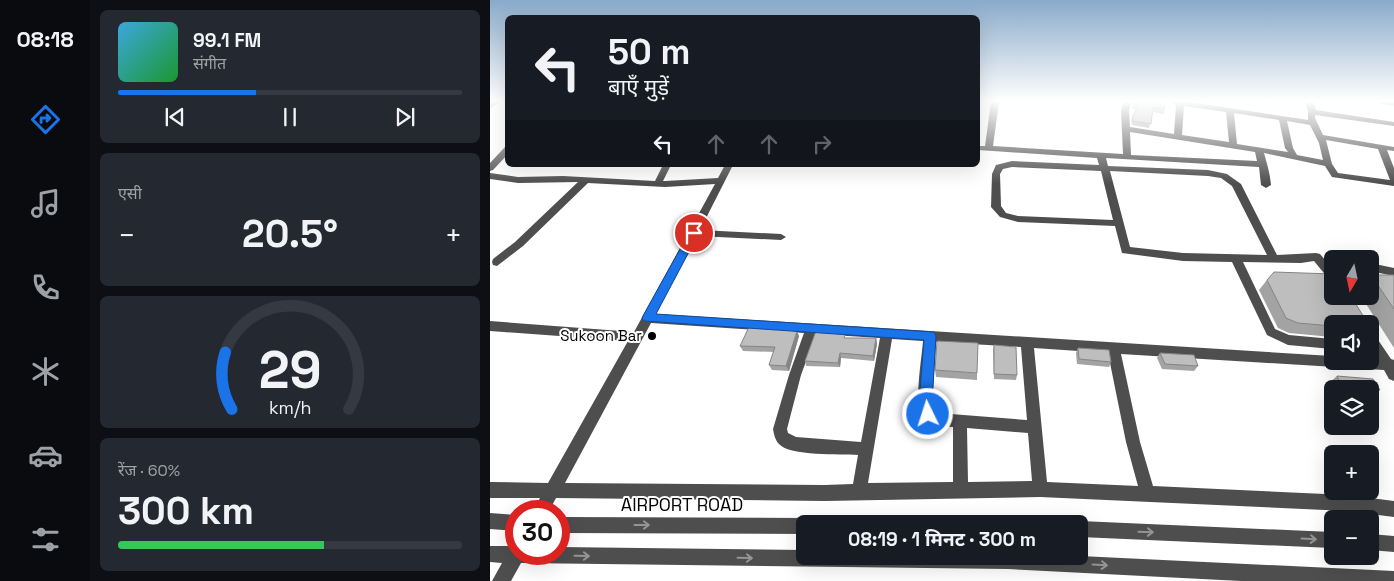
<!DOCTYPE html>
<html lang="hi">
<meta charset="utf-8">
<style>
:root{--surface:#171b24;--page:#242831;--text:#f1f3f6;--muted:#9ea1a6;--line:#363941;--accent:#1a73e8}
body{margin:0;font-family:"Space Grotesk","Noto Sans Devanagari",sans-serif;background:var(--page);color:var(--text);height:100vh;display:flex;flex-direction:column;font-size:19px;white-space:nowrap}
*{box-sizing:border-box;margin:0}
p{font-size:16px;color:var(--muted)}
.icon{flex:none;width:28px;height:28px;fill:none;stroke:currentColor;stroke-width:2;stroke-linecap:round;stroke-linejoin:round}
.map{position:relative;flex:1;overflow:hidden}
.panel{display:flex;flex-direction:column;gap:10px;padding:10px;background:#0d0f14;width:400px}
.panel>*{flex:none}
.top-card{position:absolute;left:15px;top:15px;width:475px;height:152px;border-radius:8px;box-shadow:0 5px 20px #0002;background:#171b24;color:var(--text);overflow:hidden}
.needle{width:32px;rotate:189deg}
.controls{position:absolute;left:834px;top:250px;display:grid;gap:10px}
.controls a{display:grid;place-items:center;width:55px;height:55px;border-radius:8px;background:var(--surface);box-shadow:0 5px 20px #0002;font-size:25px}
.speed{position:absolute;left:15px;top:500px;display:flex;gap:10px;font-size:25px;font-weight:700;text-align:center}
.speed>*{display:grid;place-content:center;width:65px;height:65px;border-radius:50%;background:var(--surface);box-shadow:0 5px 20px #0002;line-height:1}
.speed .limit{border:8px solid #d22;background:#fff;color:#111}
.pin{position:absolute;display:grid;place-items:center;width:42px;height:42px;color:#fff;margin:-21px;border:2px solid #fff;border-radius:50%;box-shadow:0 1px 5px #0007}
.me{position:absolute;width:55px;margin:-28px;rotate:356deg;stroke-linejoin:round;filter:drop-shadow(0 0 4px #0008)}
.turn{display:flex;align-items:center;gap:18px;height:105px;padding:0 20px;font-size:22px}
.turn .icon{width:65px;height:65px;stroke-width:2.5}
.turn b{display:block;font-size:35px;line-height:42px}
.lanes{display:flex;align-items:center;height:48px;padding:0 20px;background:#0003;justify-content:center;gap:25px;direction:ltr}
.lanes .off{opacity:.35}
.big{font-size:38px;font-weight:700;line-height:1.1}
.panel .tile{flex:1;display:flex;flex-direction:column;justify-content:center;gap:8px;min-width:0;padding:0 18px;border-radius:8px;background:var(--page)}
.panel .dial{align-items:center;gap:0}
.dial svg{height:130px;overflow:visible;fill:none;stroke:var(--line);stroke-width:7;stroke-linecap:round;text-anchor:middle}
.dial text{fill:var(--text);stroke:none}
.song{display:flex;align-items:center;gap:15px}
.cover{width:60px;height:60px;border-radius:8px;background:linear-gradient(135deg,hsl(200 70% 55%),hsl(130 70% 35%))}
.played{height:5px;border-radius:2px;background:linear-gradient(90deg,var(--accent) 40%,var(--line) 40%)}
.keys{display:flex;justify-content:space-around;direction:ltr}
.heat{display:flex;justify-content:space-between;align-items:center;font-size:28px;direction:ltr}
.charge{height:8px;border-radius:4px;background:linear-gradient(90deg,#34c759 60%,var(--line) 0)}
.trip{position:absolute;left:306px;top:515px;width:292px;height:50px;border-radius:8px;background:var(--surface);box-shadow:0 5px 20px #0002;font-weight:700;line-height:50px;text-align:center}
main{display:flex;flex:1;min-height:0}
.tabs{display:flex;flex-direction:column;width:90px;justify-content:space-around;align-items:center;background:#090b0e;color:var(--muted)}
.tabs .icon{width:35px;height:35px}
.tabs .on{color:var(--accent)}
.tabs b{font-size:22px;color:var(--text)}
.map>svg:first-child{display:block}
</style>
<main>
<nav class="tabs">
<b>08:18</b>
<svg class="icon on" aria-label="directions" viewBox="0 0 24 24"><path d="M12 3l9 9-9 9-9-9zM9 14v-3h6M13 9l2 2-2 2"/></svg>
<svg class="icon" aria-label="music" viewBox="0 0 24 24"><path d="M9 18V5l10-2v13"/><circle cx="6" cy="18" r="3"/><circle cx="16" cy="16" r="3"/></svg>
<svg class="icon" aria-label="phone" viewBox="0 0 24 24"><path d="M5 4h4l2 5-3 2q2 4 5 5l2-3 5 2v4C11 20 4 13 5 4z"/></svg>
<svg class="icon" aria-label="climate" viewBox="0 0 24 24"><path d="M12 3v18M4 7l16 10M4 17L20 7"/></svg>
<svg class="icon" aria-label="car" viewBox="0 0 24 24"><path d="M5 17H2v-5l4-1 3-4h7l3 4 3 1v5h-3M9 17h6M6 11h13"/><circle cx="7" cy="17" r="2"/><circle cx="17" cy="17" r="2"/></svg>
<svg class="icon" aria-label="filters" viewBox="0 0 24 24"><path d="M4 7h16M4 17h16"/><circle cx="9" cy="7" r="2"/><circle cx="15" cy="17" r="2"/></svg>
</nav>
<section class="panel">
<div class="tile">
<div class="song"><i class="cover"></i><div><b>99.1 FM</b><p>संगीत</p></div></div>
<div class="played"></div>
<div class="keys"><svg class="icon" aria-label="previous" viewBox="0 0 24 24"><path d="M18 5L8 12l10 7zM5 5v14"/></svg><svg class="icon" aria-label="pause" viewBox="0 0 24 24"><path d="M8 5v14M16 5v14"/></svg><svg class="icon" aria-label="next" viewBox="0 0 24 24"><path d="M6 5l10 7-10 7zM19 5v14"/></svg></div>
</div>
<div class="tile"><p>एसी</p>
<div class="heat"><a>−</a><b class="big">20.5°</b><a>+</a></div>
</div>
<div class="tile dial"><svg viewBox="0 0 100 80">
<path d="M14 69A42 42 0 1 1 86 69"/>
<path d="M14 69A42 42 0 0 1 10 34" stroke="#1a73e8"/>
<text x="50" y="56" font-size="32" font-weight="700">29</text>
<text x="50" y="72" font-size="11">km/h</text>
</svg></div>
<div class="tile"><p>रेंज · 60%</p><b class="big">300 km</b><div class="charge"></div></div>
</section>
<div class="map">
<svg width="904" height="581" viewBox="0 0 904 581">
<rect width="100%" height="100%" fill="#fff"/>
<g fill="none" stroke-linecap="round" stroke-linejoin="round">
<!-- minor -->
<g fill="#4e4e4e" fill-rule="evenodd">
<path d="M10,102L0,108L1,102Z"/>
<path d="M501,102H509L503,146L633,154L631,111L633,102H641L639,111L640,127L684,134L686,105L679,102H700L818,120V111L815,102H823L826,110L904,122V126L825,115V118L833,135L904,147V151L897,150L904,168V186L842,177L835,166L774,153C777,164 780,173 781,185L776,188L771,185L769,167L616,158L618,166L718,170L737,174L751,184L787,255L826,253L830,254L842,268V279L838,278L824,261L811,263L753,262L785,329L799,335L842,339V349L798,345L777,335L742,262L693,261L632,253L625,226L528,222L510,217L501,207L502,174L506,165L522,161L609,165L607,158L488,150V146H495ZM694,106L736,112L739,142L692,135ZM744,113L789,120L795,148L798,152L747,144ZM797,121L820,125L829,143L833,160L807,155L803,148ZM640,132L765,152L767,161L641,155ZM836,140L888,149L900,180L848,173L842,164ZM522,167L611,171L623,220L528,216L516,213L511,206L510,174L513,169ZM620,171L718,176L731,178L742,186L777,255L693,253L640,247Z"/>
<path d="M889,102H904V106L890,104Z"/>
<path d="M15,147H18V154L3,170L0,171V163Z"/>
<path d="M173,165H181L173,181H175L228,178L235,165H243L210,230L291,234L296,237L291,240L207,236L166,314L842,356V361H880V358L887,359L880,347V332L884,334L901,359L904,360V381L899,379L894,370L631,354L650,442L663,486L857,495L904,501V517L857,511L550,497L335,501L66,498L59,511H43L50,498H0V482L58,483L138,341L0,331V321L144,332L225,184L175,187L98,183L33,246L7,266L3,265L2,262L3,259L25,242L88,182L28,183L0,179V173L28,177L73,176L165,181ZM161,323L314,333L299,375L283,429C284,434 285,440 289,444C299,456 351,454 368,455L363,484L335,485L75,483ZM326,334L390,338L371,442L306,437L298,433L297,429L311,375ZM402,339L433,341C432,358 423,406 433,419C441,427 453,426 463,427V482L378,483ZM446,342L531,347L537,420L448,413L444,410L442,404ZM544,348L618,353L636,442L648,486L557,482ZM477,428L538,433L542,481L478,482Z"/>
<path d="M880,263L904,268V276L880,271Z"/>
<path d="M0,513L26,515V531L0,529Z"/>
<path d="M69,517L315,518L321,520L322,524H315V534L69,533Z"/>
<path d="M590,521L842,532V548L590,537V524H584Z"/>
<path d="M880,534L904,536V552L880,550Z"/>
<path d="M0,546H26V554H69V547L315,550V556H590L904,571V581H751L518,569L31,563L21,581H2L12,563L0,562Z"/>
</g>
</g>
<!-- wall -->
<g fill="#a3a3a3">
<path d="M643,102H674L675,109L673,114L663,112L659,128L642,125L641,120L646,109H642Z"/>
<path d="M880,275H904V348L871,296H880Z"/>
<path d="M777,280L842,324V338V337L799,333L788,328L769,290Z"/>
<path d="M309,336L299,371L282,370L279,365L284,352L253,351L250,346Z"/>
<path d="M357,338H386L387,344L384,361L351,358L350,367L316,366L315,361Z"/>
<path d="M504,345L527,375L526,380L504,379L503,350Z"/>
<path d="M588,348L621,362L619,367L587,364L586,353Z"/>
<path d="M670,353L708,366L704,371L672,369L667,358Z"/>
<path d="M445,370L487,373V380L446,377Z"/>
<path d="M847,376L890,390L881,397H880V389H842V391L839,383Z"/>
</g>
<!-- shaded-wall -->
<g fill="#858585">
<path d="M307,331L309,336L299,371L296,366Z"/>
<path d="M386,338L387,344L384,361L383,356Z"/>
<path d="M350,353L351,358L350,367L348,363Z"/>
</g>
<!-- building -->
<g fill="#bebebe" stroke="#858585">
<path d="M644,102H674L675,109L663,107L661,124L643,121V116L648,105L643,104Z"/>
<path d="M784,272L842,274V296H861L878,324H842V326L808,323L796,318L777,280Z"/>
<path d="M881,275H904V309Z"/>
<path d="M259,327L307,331L296,366L279,365L285,347L250,346Z"/>
<path d="M880,327L884,334L880,333Z"/>
<path d="M326,331L356,333L354,338H386L383,356L350,353L348,363L315,361Z"/>
<path d="M447,341L488,343L487,373L445,370Z"/>
<path d="M504,345L526,347L527,375L504,374Z"/>
<path d="M588,348L619,350L621,362L589,359Z"/>
<path d="M670,353L704,355L708,366L675,364Z"/>
<path d="M847,376L883,379L890,390H880V389H853Z"/>
</g>
<!-- one-way arrows -->
<defs><path id="oneway-shaft" d="M-6 0H5M1.5-3L5.5 0L1.5 3" fill="none" stroke-width="1.6" stroke-linecap="round" stroke-linejoin="round" transform="scale(1.25)"/></defs>
<g stroke="#959595">
<use href="#oneway-shaft" transform="translate(152 525)"/>
<use href="#oneway-shaft" transform="translate(656 532) rotate(2)"/>
<use href="#oneway-shaft" transform="translate(819 539) rotate(3)"/>
<use href="#oneway-shaft" transform="translate(92 556) rotate(1)"/>
<use href="#oneway-shaft" transform="translate(255 558) rotate(1)"/>
<use href="#oneway-shaft" transform="translate(610 565) rotate(3)"/>
</g>
<!-- sky -->
<linearGradient id="sky" x2="0" y2="1"><stop stop-color="#89aaca"/><stop offset="0.55" stop-color="#fff"/><stop offset="1" stop-color="#fff" stop-opacity="0"/></linearGradient>
<rect width="904" height="184" fill="url(#sky)"/>
<!-- route -->
<path fill="#1a73e8" stroke="#114b97" d="M204,229L209,233L166,314L444,332L446,336L442,404L445,414L443,418L438,420L433,418L429,404L434,340L154,321L152,318L154,314L199,233Z"/>
<!-- markers -->
<circle fill="#000" stroke="#fff" stroke-width="2" cx="162" cy="336" r="5"/>
<g text-anchor="middle" stroke-width="4" stroke-linejoin="round" paint-order="stroke">
<!-- poi labels -->
<g font-size="15" fill="#000" stroke="#fff" text-anchor="end">
<text x="152" y="341">Sukoon Bar</text>
</g>
<!-- near-street labels -->
<g font-size="18" fill="#000" stroke="#fff">
<text x="192" y="511">AIRPORT ROAD</text>
</g>
</g>
</svg>
<div class="controls">
<a><svg class="needle" viewBox="-14 -14 28 28"><path d="M0-13l5 13h-10z" fill="#e53935"/><path d="M0 13l5-13h-10z" fill="#9ea1a6"/></svg></a>
<a><svg class="icon" aria-label="sound" viewBox="0 0 24 24"><path d="M4 9h4l5-4v14l-5-4H4zM17 9q2 3 0 6"/></svg></a>
<a><svg class="icon" aria-label="layers" viewBox="0 0 24 24"><path d="M12 4l9 5-9 5-9-5zM3 14l9 5 9-5"/></svg></a>
<a>+</a>
<a>−</a>
</div>
<div class="speed"><div class="limit">30</div></div>
<div class="pin" style="left:204px;top:233px;background:#d93025"><svg class="icon" aria-label="arrive" viewBox="0 0 24 24"><path d="M6 21V4h12l-3 4 3 4H6"/></svg></div>
<svg class="me" style="left:438px;top:414px" viewBox="-20 -20 40 40"><circle r="17" fill="#1a73e8" stroke="#fff" stroke-width="3"/><path d="M0-11L8 9 0 5-8 9z" fill="#fff"/></svg>
<div class="trip">08:19 · 1 मिनट · 300 m</div>
<div class="top-card">
<div class="turn"><svg class="icon" aria-label="left" viewBox="0 0 24 24"><path d="M17 20v-9H6M10 6l-5 5 5 5"/></svg><div><b>50 m</b>बाएँ मुड़ें</div></div>
<div class="lanes"><svg class="icon" aria-label="left" viewBox="0 0 24 24"><path d="M17 20v-9H6M10 6l-5 5 5 5"/></svg><svg class="icon off" aria-label="ahead" viewBox="0 0 24 24"><path d="M12 20V5M6 11l6-6 6 6"/></svg><svg class="icon off" aria-label="ahead" viewBox="0 0 24 24"><path d="M12 20V5M6 11l6-6 6 6"/></svg><svg class="icon off" aria-label="right" viewBox="0 0 24 24"><path d="M7 20v-9h11M14 6l5 5-5 5"/></svg></div>
</div>
</div>
</main>
